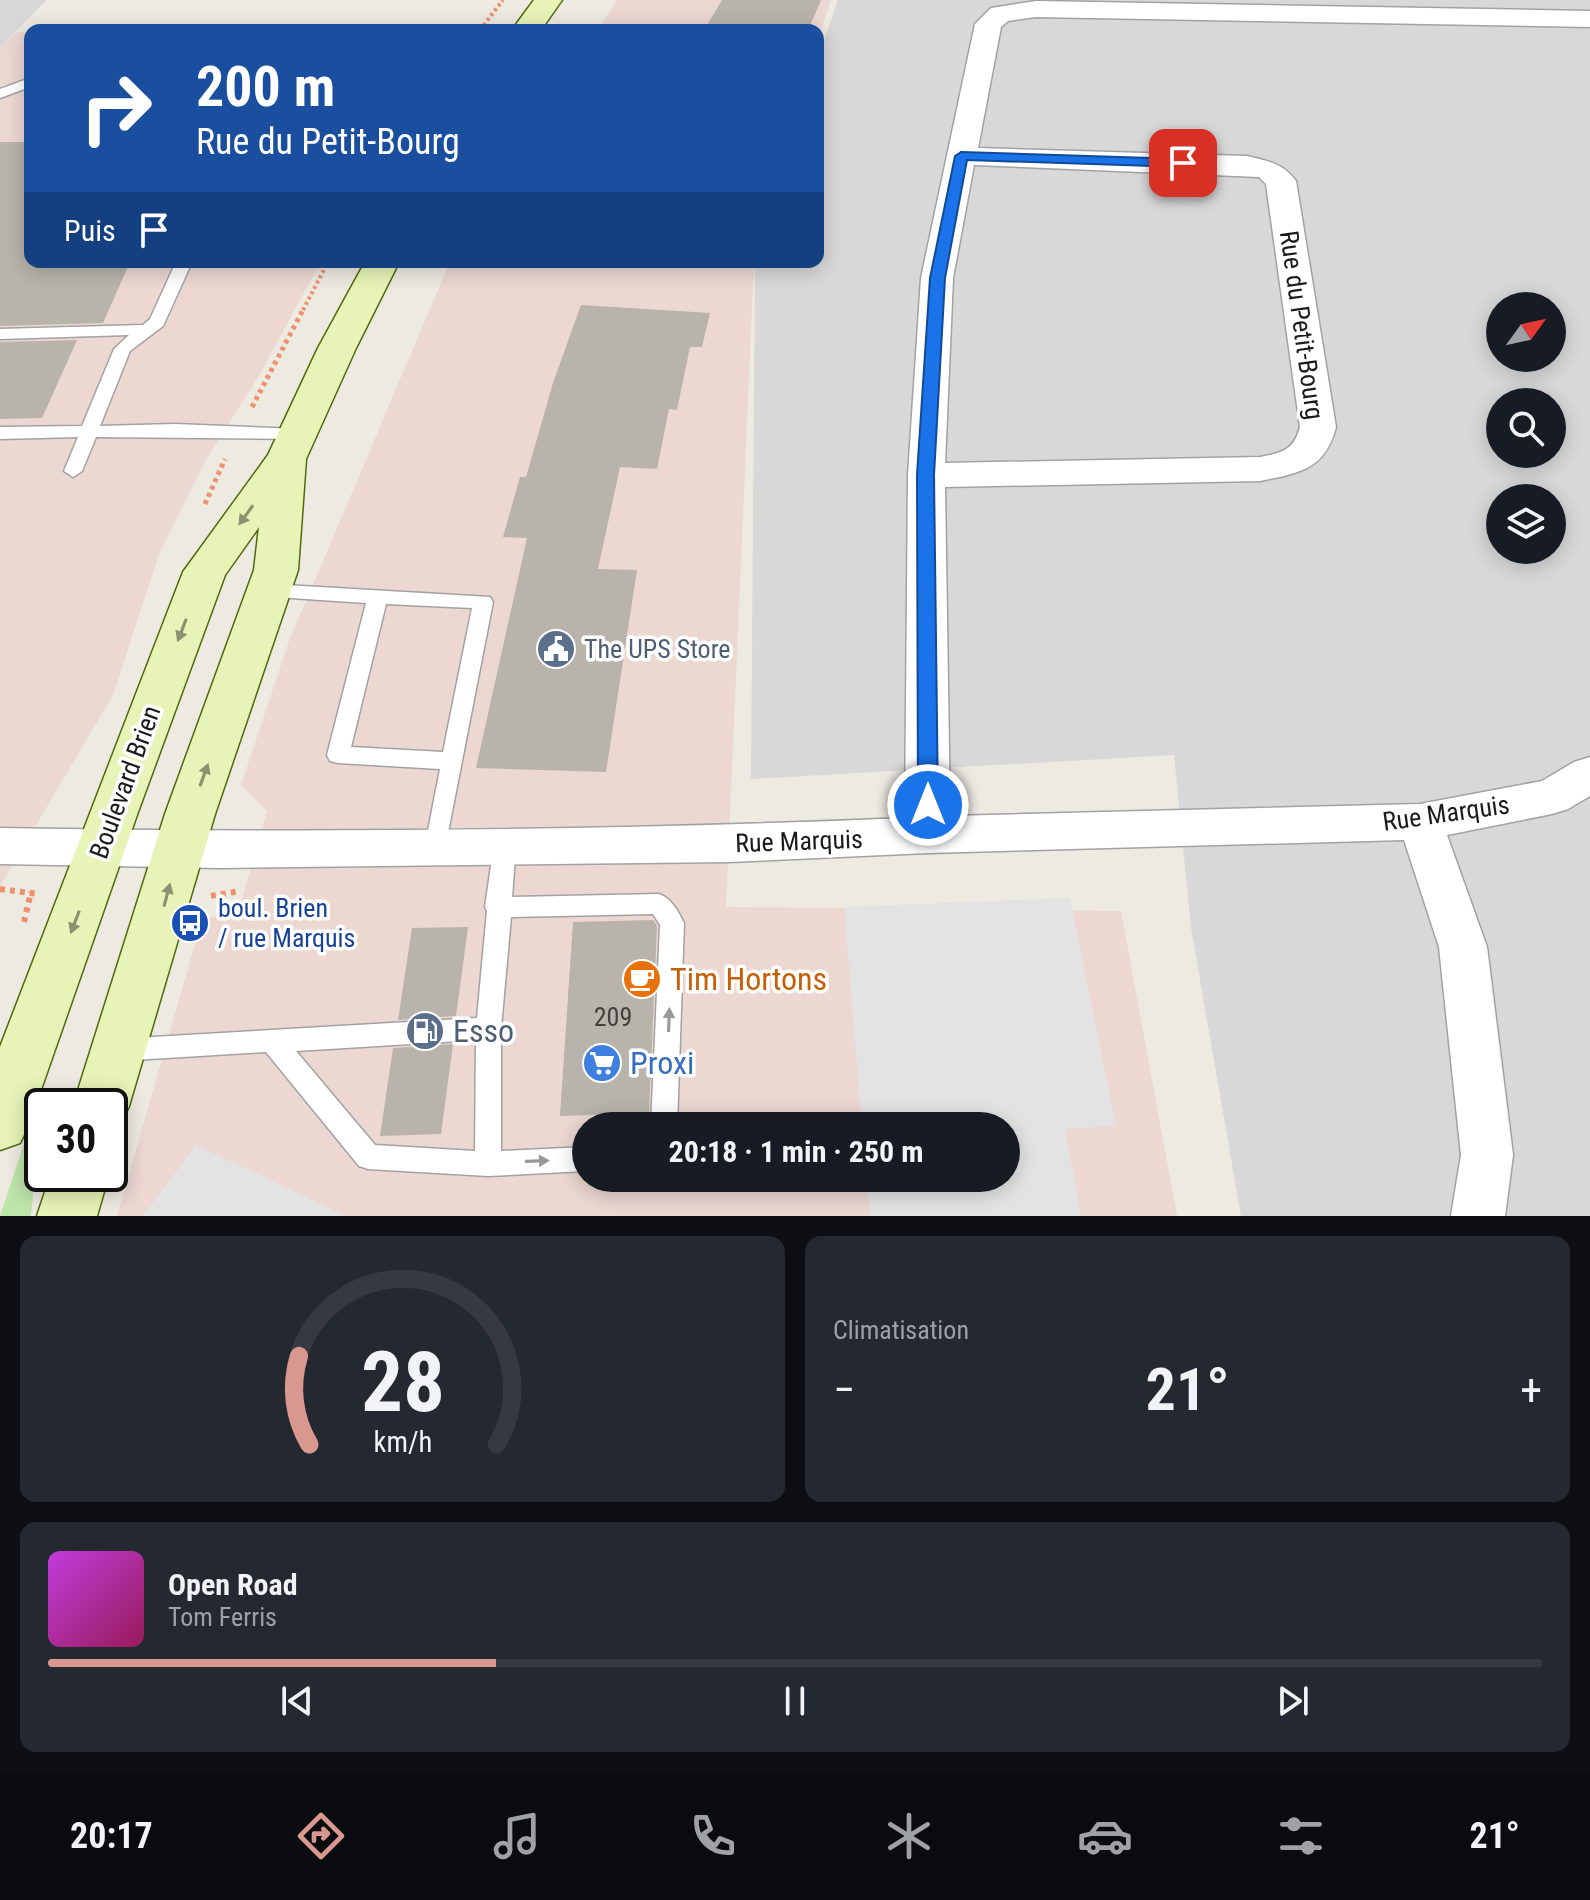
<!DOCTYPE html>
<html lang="fr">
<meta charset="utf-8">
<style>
:root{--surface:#171b24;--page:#242831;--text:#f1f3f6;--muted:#9ea1a6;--line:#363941;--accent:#d8988e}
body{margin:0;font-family:"Roboto Condensed",sans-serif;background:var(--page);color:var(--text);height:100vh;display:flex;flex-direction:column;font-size:30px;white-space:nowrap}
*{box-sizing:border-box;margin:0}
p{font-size:26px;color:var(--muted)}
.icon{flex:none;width:44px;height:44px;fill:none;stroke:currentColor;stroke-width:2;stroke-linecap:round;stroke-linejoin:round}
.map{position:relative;height:1216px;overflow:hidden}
.sheet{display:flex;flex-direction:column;gap:20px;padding:20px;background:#0d0f14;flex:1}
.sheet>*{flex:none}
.hud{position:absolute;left:24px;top:24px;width:800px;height:244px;border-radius:16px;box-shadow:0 4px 20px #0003;background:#1a4fa0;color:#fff;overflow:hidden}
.needle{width:52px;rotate:57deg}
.tools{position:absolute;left:1486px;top:292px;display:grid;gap:16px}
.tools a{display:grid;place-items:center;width:80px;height:80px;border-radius:50%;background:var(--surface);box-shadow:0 4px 20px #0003;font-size:40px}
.speed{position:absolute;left:24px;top:1088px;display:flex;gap:16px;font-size:40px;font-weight:700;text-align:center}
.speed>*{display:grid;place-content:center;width:104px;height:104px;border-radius:50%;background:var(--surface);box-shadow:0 4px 20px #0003;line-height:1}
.speed .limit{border:4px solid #111;border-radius:12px;background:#fff;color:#111}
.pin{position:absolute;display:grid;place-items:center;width:68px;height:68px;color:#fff;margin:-34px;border-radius:16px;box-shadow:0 4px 12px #0006}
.me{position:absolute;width:88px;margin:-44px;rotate:0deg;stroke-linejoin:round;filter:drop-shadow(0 0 6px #0008)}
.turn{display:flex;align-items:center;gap:28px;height:168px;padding:0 40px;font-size:36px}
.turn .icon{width:104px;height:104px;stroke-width:2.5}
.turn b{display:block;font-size:56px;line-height:68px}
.then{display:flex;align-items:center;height:76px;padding:0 40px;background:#0003;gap:16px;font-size:30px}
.big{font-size:60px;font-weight:700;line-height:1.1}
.sheet .tile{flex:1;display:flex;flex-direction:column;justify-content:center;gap:12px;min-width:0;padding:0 28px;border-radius:16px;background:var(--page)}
.sheet .dial{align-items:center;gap:0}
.dial svg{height:208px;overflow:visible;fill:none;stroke:var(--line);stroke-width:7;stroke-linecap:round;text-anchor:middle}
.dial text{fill:var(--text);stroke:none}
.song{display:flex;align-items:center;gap:24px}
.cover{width:96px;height:96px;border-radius:12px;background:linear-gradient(135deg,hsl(290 70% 55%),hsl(330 70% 35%))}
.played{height:8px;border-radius:4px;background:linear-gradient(90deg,var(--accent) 30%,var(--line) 30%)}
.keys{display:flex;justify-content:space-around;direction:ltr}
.heat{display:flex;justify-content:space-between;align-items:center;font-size:44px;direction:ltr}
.sheet .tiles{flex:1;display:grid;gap:20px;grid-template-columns:1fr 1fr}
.tile:last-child{grid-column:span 2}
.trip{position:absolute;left:572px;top:1112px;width:448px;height:80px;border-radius:40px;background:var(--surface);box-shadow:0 4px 20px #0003;font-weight:700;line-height:80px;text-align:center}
.menu{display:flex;height:128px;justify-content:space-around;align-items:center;background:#090b0e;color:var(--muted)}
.menu .icon{width:56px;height:56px}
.menu .current{color:var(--accent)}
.menu b{font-size:36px;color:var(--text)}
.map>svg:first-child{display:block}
</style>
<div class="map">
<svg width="1590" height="1216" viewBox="0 0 1590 1216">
<rect width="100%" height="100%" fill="#eceae1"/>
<!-- residential -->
<g fill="#d9d8d8" fill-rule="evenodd">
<path d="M0,0H46L0,48Z"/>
<path d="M838,0H1590V1216H1241L1191,928L1174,755L751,779L755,262H818V58ZM1500,306H1552V358H1500ZM1500,402H1552V454H1500ZM1500,498H1552V550H1500Z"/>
</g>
<!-- commercial -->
<g fill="#ecd7d1" fill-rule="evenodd">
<path d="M617,0H831L818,39V30H598Z"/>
<path d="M17,32H30V262H321L257,379L207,458L159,554L113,695L0,886V48Z"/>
<path d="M450,262H754L726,907L1121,911L1177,1216H117L202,920L239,909L267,811L241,785L289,641ZM586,1126H1006V1178H586Z"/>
</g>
<!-- grass -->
<path fill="#bde4aa" d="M38,1101L47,1102C32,1120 36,1188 31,1216H0Z"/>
<!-- parking -->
<g fill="#e3e3e3">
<path d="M1070,898L1116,1126L1065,1129L1081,1216H870L867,1178H1006V1126H862L844,907Z"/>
<path d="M196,1145L346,1216H143Z"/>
</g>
<!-- building -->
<g fill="#b8b3ab">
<path d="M722,0H821L808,30H704Z"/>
<path d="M0,142H30V262H130L103,323L0,326Z"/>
<path d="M581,305L710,313L702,347H690L677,410L669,409L657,469L620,467L598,569L637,570L606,772L476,768L527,538L503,537L520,477H526L553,383Z"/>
<path d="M77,340L42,418L0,419V342Z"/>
<path d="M653,920L657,926L649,1113L560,1116L573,922Z"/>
<path d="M468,927L456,1016L398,1020L412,928Z"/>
<path d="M453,1044L441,1134L380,1136L393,1048Z"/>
</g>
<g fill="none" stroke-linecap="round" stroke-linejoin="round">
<!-- service casing -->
<g stroke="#a2a2a2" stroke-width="3">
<g id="service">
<path d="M30,78V87L0,98V89Z"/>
<path d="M176,262H192L163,326L130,351L100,426L175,424L298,429L304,431L307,435L304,439L96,437L82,471L73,477L64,471L78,437L0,439V427L82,426L114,349L129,335L0,339V329L143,325L150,319Z"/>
<path d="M268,584L490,597L493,602L444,853L436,855L428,853L425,846L440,769L338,763L330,761L327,755L366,603L261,596L258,591ZM386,604L472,608L443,752L351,747Z"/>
<path d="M505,836L513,839L516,845L512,897L659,894C671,898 678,911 684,923L677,1126H651L660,925L653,914L511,917L501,1028V1151L586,1147V1171L488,1176L368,1169L359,1166L266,1052L118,1061L109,1058L105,1050L109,1042L118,1039L477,1018L487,911L485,907L494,845L497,839ZM476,1040L475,1151L375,1145L296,1051Z"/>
</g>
</g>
<!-- minor casing -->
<g stroke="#a2a2a2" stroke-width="3">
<path id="minor" d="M1036,1L1590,11V27L1036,17L1008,21L1001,27L978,148L1247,156C1267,161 1283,163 1296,181L1336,427C1325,470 1299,473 1260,481L945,487L950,816L1420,804L1542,781L1574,762L1590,757V796L1568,809L1552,814L1447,835L1487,947L1513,1155L1505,1216H1451L1461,1155L1439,947L1404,840L928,853L730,862L219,868L0,864V828C302,833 604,831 905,818L908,475L921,278L975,24L991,8ZM974,165L1259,177L1266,184L1300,427C1294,450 1282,453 1260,457L945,463L953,278Z"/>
</g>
<!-- secondary casing -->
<g stroke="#50690c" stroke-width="3">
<g id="secondary">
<path d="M534,0H562L541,30H512Z"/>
<path d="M365,262H399L356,348L306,459L298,570L215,814L129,1106L121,1124L110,1129V1106H73L165,814L254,570L259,527L225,575L138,812L29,1124L20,1143L0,1150V1047L183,572L268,455L318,348Z"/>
<path d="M51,1174H109L97,1216H37Z"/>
</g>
</g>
<!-- path-far2 -->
<g stroke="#ef906f" stroke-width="4" stroke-dasharray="3 3" stroke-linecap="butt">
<path d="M480,30L503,0"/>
<path d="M303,310L328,262"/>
</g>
<!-- path-far1 -->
<g stroke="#ef906f" stroke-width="5" stroke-dasharray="4 4" stroke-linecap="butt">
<path d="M252,407L304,308"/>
<path d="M205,504L225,459"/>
</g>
<!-- path -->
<g stroke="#ef906f" stroke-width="6" stroke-dasharray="5 5" stroke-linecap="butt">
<path d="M0,889L38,894"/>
<path d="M211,896L240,891"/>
<path d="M24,922L31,892"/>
</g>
<!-- service -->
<use href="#service" fill="#fff" fill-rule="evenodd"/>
<!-- minor -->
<use href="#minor" fill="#fff" fill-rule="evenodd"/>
<!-- secondary -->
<use href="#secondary" fill="#e8f4b7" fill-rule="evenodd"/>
</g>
<!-- one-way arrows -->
<defs><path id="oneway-solid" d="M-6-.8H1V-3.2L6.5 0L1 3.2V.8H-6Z" transform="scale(2)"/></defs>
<g fill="#8c9271">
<use href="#oneway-solid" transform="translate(246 515) rotate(126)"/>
<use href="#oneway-solid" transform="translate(182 630) rotate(111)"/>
<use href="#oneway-solid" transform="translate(204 775) rotate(-70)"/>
<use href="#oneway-solid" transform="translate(167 895) rotate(-75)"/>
<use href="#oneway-solid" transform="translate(75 922) rotate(111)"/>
</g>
<g fill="#989898">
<use href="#oneway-solid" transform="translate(669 1020) rotate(-88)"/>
<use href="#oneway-solid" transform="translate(537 1161) rotate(-2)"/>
</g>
<!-- route -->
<path fill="#1a73e8" stroke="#114b97" stroke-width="2" d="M961,152L1183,159L1190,163L1183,167L967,160L945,278L934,475L938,805L935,811H921L918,805L917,475L930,278L955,156Z"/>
<!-- icons -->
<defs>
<g id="civic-disc" transform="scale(2)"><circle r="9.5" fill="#5c6f8a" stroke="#fff"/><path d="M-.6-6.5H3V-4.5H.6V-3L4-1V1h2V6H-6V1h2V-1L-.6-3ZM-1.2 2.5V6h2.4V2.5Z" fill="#fff"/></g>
<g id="bus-disc" transform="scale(2)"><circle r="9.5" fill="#1a4fb4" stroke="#fff"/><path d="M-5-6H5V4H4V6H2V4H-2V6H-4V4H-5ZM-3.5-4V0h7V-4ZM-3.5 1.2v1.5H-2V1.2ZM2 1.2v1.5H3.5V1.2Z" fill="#fff"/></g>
<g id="cafe-disc" transform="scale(2)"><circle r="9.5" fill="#e8710a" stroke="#fff"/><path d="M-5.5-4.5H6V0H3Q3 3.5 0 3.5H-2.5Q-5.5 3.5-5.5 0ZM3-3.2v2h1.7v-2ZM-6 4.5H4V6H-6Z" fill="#fff"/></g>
<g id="fuel-disc" transform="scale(2)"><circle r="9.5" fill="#5c6f8a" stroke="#fff"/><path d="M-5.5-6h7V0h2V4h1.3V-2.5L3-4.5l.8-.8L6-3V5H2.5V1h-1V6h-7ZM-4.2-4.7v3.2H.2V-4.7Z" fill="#fff"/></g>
<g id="supermarket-disc" transform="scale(2)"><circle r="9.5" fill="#3f7fe0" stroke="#fff"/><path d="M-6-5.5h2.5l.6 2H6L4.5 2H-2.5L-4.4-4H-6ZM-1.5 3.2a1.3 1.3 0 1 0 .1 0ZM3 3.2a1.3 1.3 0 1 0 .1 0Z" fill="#fff"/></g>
</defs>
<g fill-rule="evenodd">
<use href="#civic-disc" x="556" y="649"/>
<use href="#bus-disc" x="190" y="923"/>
<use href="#cafe-disc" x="642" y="979"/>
<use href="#fuel-disc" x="425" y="1031"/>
<use href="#supermarket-disc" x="602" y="1063"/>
</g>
<g text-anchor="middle" stroke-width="7" stroke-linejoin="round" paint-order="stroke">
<!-- street labels -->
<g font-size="26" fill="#1b1b1b" stroke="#fff">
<text transform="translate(1302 325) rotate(82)" y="9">Rue du Petit-Bourg</text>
<text transform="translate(125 782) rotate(-70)" y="9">Boulevard Brien</text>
<text transform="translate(1446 813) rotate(-8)" y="9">Rue Marquis</text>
<text transform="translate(799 841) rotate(-2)" y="9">Rue Marquis</text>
</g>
<!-- service labels -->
<g font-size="26" fill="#4e5e75" stroke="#fff" text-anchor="start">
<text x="584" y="658">The UPS Store</text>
</g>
<!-- transit labels -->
<g font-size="26" fill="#164399" stroke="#fff" text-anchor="start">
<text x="218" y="917">boul. Brien<tspan x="218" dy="30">/ rue Marquis</tspan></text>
</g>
<!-- near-number labels -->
<g font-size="26" fill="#42413f">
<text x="613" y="1026">209</text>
</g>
<!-- near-food labels -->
<g font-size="32" fill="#c56008" stroke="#fff" text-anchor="start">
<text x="670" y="990">Tim Hortons</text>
</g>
<!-- near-service labels -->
<g font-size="32" fill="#4e5e75" stroke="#fff" text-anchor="start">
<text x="453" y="1042">Esso</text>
</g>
<!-- near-shop labels -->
<g font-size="32" fill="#366cbe" stroke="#fff" text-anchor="start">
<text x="630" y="1074">Proxi</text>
</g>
</g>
</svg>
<div class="tools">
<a><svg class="needle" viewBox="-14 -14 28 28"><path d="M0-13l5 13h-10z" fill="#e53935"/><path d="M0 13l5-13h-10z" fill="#9ea1a6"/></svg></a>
<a><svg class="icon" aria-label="search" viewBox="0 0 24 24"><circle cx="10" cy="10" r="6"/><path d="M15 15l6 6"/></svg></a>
<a><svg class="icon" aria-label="layers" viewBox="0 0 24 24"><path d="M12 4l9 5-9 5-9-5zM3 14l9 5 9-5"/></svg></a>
</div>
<div class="speed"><div class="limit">30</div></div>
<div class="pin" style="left:1183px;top:163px;background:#d93025"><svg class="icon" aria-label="arrive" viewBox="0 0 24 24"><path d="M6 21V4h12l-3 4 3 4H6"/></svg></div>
<svg class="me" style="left:928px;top:805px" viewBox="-20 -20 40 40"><circle r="17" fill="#1a73e8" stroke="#fff" stroke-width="3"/><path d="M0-11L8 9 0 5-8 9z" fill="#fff"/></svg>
<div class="trip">20:18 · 1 min · 250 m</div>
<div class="hud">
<div class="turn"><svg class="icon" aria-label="right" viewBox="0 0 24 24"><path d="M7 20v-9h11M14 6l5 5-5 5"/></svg><div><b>200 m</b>Rue du Petit-Bourg</div></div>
<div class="then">Puis<svg class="icon" aria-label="arrive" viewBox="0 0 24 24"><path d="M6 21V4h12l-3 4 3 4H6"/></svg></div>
</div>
</div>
<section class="sheet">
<div class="tiles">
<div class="tile dial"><svg viewBox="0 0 100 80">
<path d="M14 69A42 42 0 1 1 86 69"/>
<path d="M14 69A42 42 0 0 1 10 35" stroke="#d8988e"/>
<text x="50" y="56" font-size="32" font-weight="700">28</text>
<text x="50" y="72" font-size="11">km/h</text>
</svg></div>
<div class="tile"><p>Climatisation</p>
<div class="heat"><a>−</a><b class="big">21°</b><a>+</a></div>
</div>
<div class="tile">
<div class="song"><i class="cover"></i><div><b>Open Road</b><p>Tom Ferris</p></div></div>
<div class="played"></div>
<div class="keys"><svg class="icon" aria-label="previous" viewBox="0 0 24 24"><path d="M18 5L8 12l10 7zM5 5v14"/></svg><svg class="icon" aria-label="pause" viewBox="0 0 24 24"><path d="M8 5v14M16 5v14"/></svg><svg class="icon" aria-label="next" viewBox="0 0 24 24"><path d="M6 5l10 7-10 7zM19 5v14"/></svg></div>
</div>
</div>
</section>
<nav class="menu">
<b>20:17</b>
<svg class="icon current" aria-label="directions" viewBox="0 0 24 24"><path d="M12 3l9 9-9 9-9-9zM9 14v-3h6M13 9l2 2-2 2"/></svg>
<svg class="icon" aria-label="music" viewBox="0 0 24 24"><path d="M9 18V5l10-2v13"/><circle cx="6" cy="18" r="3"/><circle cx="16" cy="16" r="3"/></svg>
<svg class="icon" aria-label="phone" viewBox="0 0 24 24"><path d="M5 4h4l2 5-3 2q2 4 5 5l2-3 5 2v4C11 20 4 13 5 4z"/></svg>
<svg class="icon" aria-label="climate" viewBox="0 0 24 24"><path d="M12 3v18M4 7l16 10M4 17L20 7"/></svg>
<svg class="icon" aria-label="car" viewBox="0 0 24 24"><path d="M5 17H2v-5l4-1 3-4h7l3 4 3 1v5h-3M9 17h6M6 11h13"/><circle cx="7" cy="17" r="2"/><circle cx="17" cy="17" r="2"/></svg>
<svg class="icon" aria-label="filters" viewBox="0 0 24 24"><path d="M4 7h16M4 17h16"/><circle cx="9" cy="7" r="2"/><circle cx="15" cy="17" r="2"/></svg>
<b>21°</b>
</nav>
